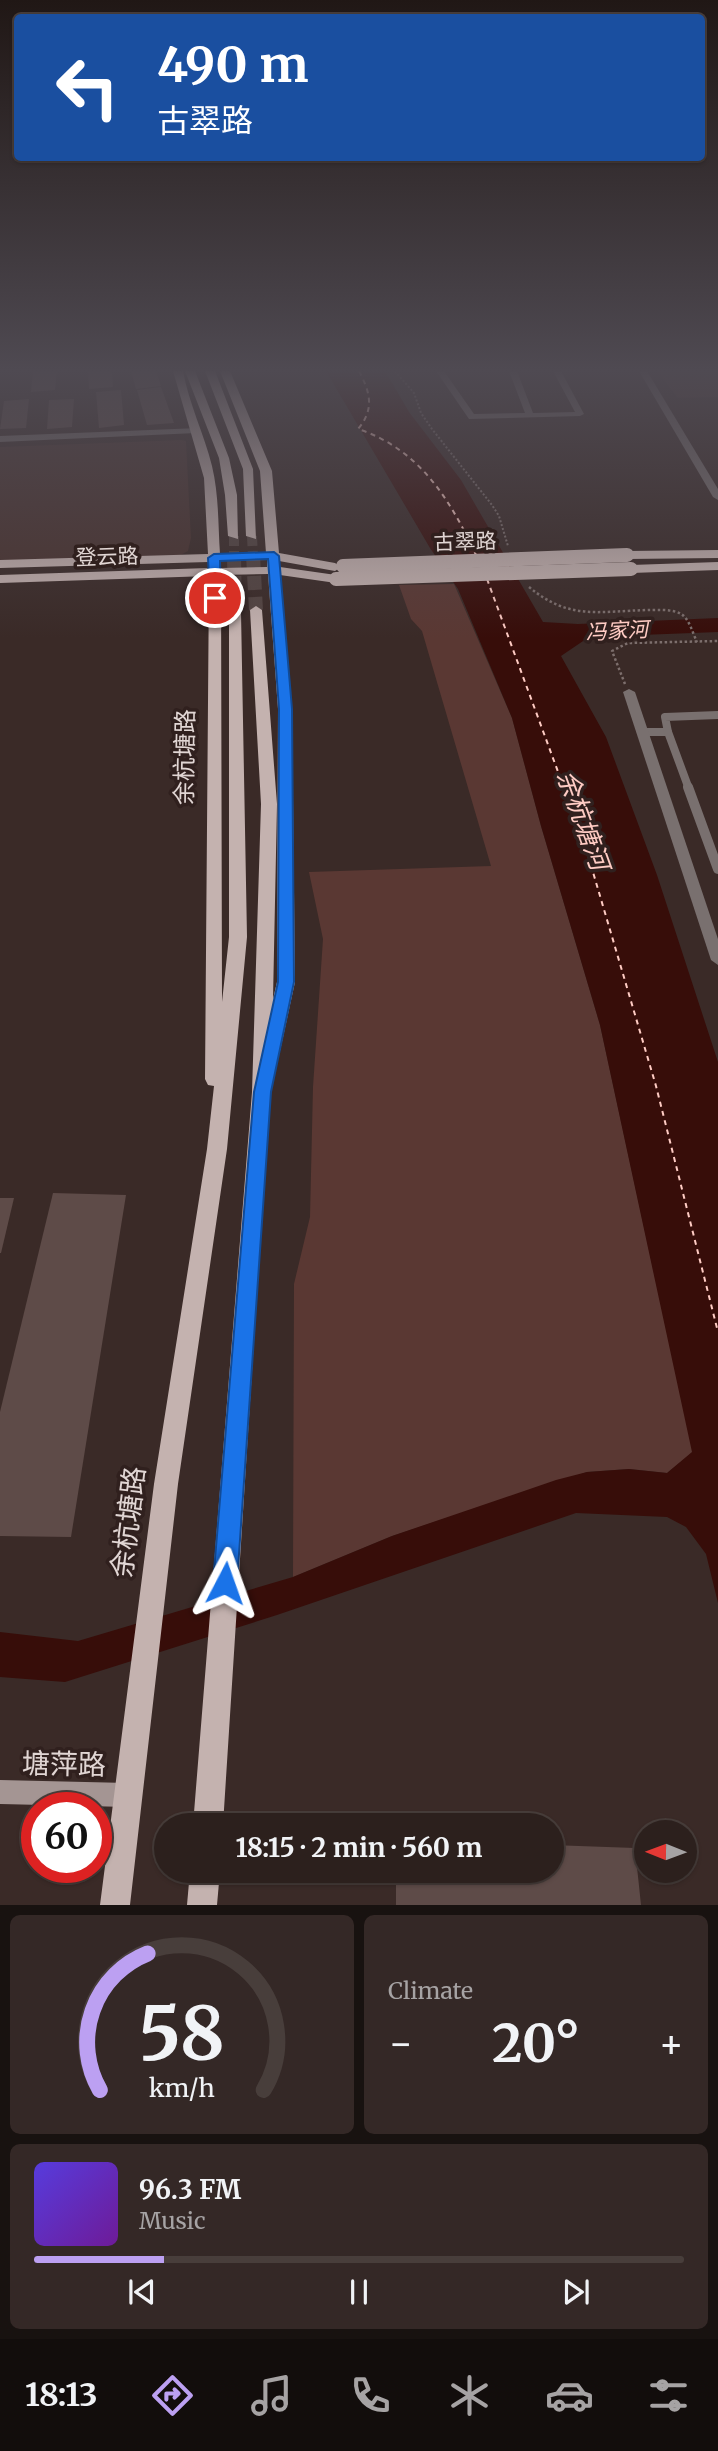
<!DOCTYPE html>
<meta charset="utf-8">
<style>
:root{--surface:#2c201d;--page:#342826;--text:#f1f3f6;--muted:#a6a3a4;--line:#483e3b;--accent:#bca0f2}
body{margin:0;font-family:Merriweather,"Noto Sans SC",serif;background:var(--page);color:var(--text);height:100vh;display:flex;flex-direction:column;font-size:26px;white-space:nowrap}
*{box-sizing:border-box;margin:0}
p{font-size:23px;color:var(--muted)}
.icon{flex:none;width:38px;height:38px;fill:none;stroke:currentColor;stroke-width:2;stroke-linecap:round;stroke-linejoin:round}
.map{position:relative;height:1905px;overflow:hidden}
.panel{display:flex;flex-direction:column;gap:10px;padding:10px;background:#181210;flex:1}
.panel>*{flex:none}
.guide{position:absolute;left:14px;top:14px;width:691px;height:147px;border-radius:7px;box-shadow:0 2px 5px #0004,0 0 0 2px var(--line);background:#1a4fa0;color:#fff;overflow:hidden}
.needle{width:46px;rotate:271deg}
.tools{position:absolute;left:634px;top:1820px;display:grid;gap:14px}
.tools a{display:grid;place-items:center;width:63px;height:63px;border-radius:50%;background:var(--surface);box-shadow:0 2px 5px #0004,0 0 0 2px var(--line);font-size:35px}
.speed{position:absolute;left:21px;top:1792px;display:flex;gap:14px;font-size:35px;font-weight:700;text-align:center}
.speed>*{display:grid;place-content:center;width:91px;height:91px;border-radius:50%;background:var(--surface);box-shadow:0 2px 5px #0004,0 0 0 2px var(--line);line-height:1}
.speed .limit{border:10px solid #d22;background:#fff;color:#111}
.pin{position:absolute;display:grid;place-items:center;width:60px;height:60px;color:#fff;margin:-30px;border:4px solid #fff;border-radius:50%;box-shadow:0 2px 7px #0007}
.me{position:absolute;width:77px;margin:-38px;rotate:4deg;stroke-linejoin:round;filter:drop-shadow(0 0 5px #0008)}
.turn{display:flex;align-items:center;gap:24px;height:147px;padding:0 28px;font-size:32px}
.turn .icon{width:91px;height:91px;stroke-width:2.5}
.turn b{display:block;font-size:49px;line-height:60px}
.big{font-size:52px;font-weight:700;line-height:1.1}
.panel .card{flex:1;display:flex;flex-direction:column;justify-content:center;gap:10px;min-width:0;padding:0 24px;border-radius:10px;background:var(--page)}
.panel .dial{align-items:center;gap:0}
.dial svg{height:182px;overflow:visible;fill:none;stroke:var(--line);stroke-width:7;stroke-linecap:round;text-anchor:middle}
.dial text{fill:var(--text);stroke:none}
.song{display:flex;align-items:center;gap:21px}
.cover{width:84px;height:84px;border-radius:10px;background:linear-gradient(135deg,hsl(250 70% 55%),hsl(280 70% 35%))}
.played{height:7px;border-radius:4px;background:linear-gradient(90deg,var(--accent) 20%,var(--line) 20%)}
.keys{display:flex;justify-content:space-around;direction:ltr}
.heat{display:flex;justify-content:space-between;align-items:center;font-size:38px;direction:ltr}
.panel .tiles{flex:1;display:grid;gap:10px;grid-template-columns:1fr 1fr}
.card:last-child{grid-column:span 2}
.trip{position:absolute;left:154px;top:1813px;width:410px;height:70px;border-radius:35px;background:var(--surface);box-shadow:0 2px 5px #0004,0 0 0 2px var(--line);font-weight:700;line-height:70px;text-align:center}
.menu{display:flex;height:112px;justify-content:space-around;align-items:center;background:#120d0c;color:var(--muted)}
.menu .icon{width:49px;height:49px}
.menu .on{color:var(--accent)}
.menu b{font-size:32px;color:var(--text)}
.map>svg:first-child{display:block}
</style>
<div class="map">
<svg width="718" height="1905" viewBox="0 0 718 1905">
<rect width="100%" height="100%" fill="#3a2a27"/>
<!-- built -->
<g fill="#49322e">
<path d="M657,371H718V397L678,398Z"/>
<path d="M181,440L186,441L191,538L188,551L177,557L33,561L0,560V447Z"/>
</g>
<!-- green -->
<path fill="#5a3833" d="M454,584L512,718L541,826L600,1025L693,1452L667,1473L629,1469L587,1472L392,1536L293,1577L294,1284L310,1217L313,1087L323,939L309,872L491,866L422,631L411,619L399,585Z"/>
<!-- water -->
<path fill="#370d09" d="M326,371H385L409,412L461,480L543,622L578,624L718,618V632L589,637L561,656L606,737L657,875L718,1062V1603L706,1554L686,1527L667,1517L576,1513L277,1615L65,1682L0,1677V1632L78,1641L293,1577L392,1536L556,1480L587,1472L629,1469L667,1473L692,1452L600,1025L541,826L512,718L458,589L430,548Z"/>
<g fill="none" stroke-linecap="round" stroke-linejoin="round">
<!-- ferry -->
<g stroke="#ffccc4" stroke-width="2" stroke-dasharray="5 4.5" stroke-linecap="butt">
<path d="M359,371C370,392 375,409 358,429C419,449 450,499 476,555"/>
<path d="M487,579L585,845L656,1086L718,1332"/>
</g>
</g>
<!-- building -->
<g fill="#5e4b48">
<path d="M33,371H57L55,390L31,392Z"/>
<path d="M88,371H112L113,387L89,389Z"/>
<path d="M131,371H156L161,386L136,389Z"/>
<path d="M161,387L174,423L147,425L137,390Z"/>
<path d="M121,390L124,425L99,428L96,392Z"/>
<path d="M29,399L26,428L0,429L4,401Z"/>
<path d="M74,399L72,427L47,429L49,400Z"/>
<path d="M53,1193L126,1195L71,1537L0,1536V1412Z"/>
<path d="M0,1198H14L1,1253H0Z"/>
<path d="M551,1845L635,1848L641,1905H396V1871H551Z"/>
</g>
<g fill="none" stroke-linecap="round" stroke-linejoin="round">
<!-- primary-tunnel-far1 -->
<g stroke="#534441" stroke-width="10" stroke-dasharray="10 5" stroke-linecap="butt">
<path d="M234,536V557"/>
<path d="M252,536L253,557"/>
</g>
<!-- primary-tunnel -->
<g stroke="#534441" stroke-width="14" stroke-dasharray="14 7" stroke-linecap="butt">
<path d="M234,555L235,612"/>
<path d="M253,555L256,610"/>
</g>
<!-- path-far1 -->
<path stroke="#7d6f6d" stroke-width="2" stroke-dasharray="2 2" stroke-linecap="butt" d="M395,371L414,393L421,413L432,429L492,505L499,516L508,546"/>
<!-- path -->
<g stroke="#7d6f6d" stroke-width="2.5" stroke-dasharray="2.5 2.5" stroke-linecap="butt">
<path d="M529,587C570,621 599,611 649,610C658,610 673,609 681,614C689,618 693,634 697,642"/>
<path d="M625,684L612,651L628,643L718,641"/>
</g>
<!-- lane-far1 -->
<g stroke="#79706f" stroke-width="8">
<path d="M642,732H668L689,789"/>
<path d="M668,732L665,717L718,715"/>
</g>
<!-- lane -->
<path stroke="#79706f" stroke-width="10" d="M688,787L718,869"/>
<!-- street -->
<g fill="#79706f" fill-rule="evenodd">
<path d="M436,371H444L474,414L525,413L509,371H517L533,413L575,412L553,371H561L584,414L580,416L469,419Z"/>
<path d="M639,371H647L718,489V500L713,497Z"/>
<path d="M199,428V432L196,433L0,442V436Z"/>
<path d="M629,689L635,692L718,939V965L711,960L623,692Z"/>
</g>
<!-- secondary -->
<path fill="#a49593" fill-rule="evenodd" d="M0,1780L128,1783L136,1787L140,1795L136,1803L128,1807L0,1804Z"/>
<!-- primary -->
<g fill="#c4b2af" fill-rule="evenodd">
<path d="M173,371H183C189,404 204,434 212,466C219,495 218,525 220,554L266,553L260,471L220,371H230L272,471L279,553L335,563L341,567L335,571L279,561L280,567L336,575L342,579L336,583L280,575L292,709L295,982L280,1051L278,1056L272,1058L223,1825H193L252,1092L261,804L250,610L256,606L262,610L277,804L273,999L277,982L278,709L268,574L221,575L222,1002L229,937V612L235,608L241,612L247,937L227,1149L178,1484L130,1905H100L154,1484L207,1149L214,1086L208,1085L205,1079L209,576L0,583V575L208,568V562L0,568V560L208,554L204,478ZM267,560V567L221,568L220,561Z"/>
<path d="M185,371H195L229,458L237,495L238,539L228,536L225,495L219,458Z"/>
<path d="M205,371H215L253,469L256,539L246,536L243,469Z"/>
<path d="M718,550V558L627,559L621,555L627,551Z"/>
<path d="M718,562V570L631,573L625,569L631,565Z"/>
<path d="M190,1871H220L217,1905H187Z"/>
</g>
<!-- primary-bridge-far1 -->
<path stroke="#c4b2af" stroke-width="10" d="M582,557L627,555"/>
<!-- primary-bridge -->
<g stroke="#c4b2af" stroke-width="14">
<path d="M343,566L627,555"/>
<path d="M336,579L631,569"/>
</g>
</g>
<!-- sky -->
<linearGradient id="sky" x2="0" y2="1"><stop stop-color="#201715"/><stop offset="0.58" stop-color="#4f4a52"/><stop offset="1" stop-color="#4f4a52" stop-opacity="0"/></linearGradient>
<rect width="718" height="638" fill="url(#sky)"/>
<!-- route -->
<path fill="#1a73e8" stroke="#114b97" stroke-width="2" d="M274,552L279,556L292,709L294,982L271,1092L237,1583L233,1592L225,1595L216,1592L213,1583L254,1092L278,982L279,709L268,559L220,561L221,598L215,602L210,598L208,558L214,554Z"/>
<g text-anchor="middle" stroke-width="7" stroke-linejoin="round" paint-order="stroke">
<!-- far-street labels -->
<g font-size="21" fill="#e1d6d4" stroke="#30201e">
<text transform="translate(465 542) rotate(-2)" y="7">古翠路</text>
<text transform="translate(107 557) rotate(-2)" y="7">登云路</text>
</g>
<!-- far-water labels -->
<g font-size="21" font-style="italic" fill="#ffccc4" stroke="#30201e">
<text transform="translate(617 631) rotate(-3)" y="7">冯家河</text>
</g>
<!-- street labels -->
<g font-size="24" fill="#e1d6d4" stroke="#30201e">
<text transform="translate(185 757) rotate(-89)" y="8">余杭塘路</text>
</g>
<!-- water labels -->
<g font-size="26" font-style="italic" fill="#ffccc4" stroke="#30201e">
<text transform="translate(583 820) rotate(70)" y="9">余杭塘河</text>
</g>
<!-- near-street labels -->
<g font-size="28" fill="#e1d6d4" stroke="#30201e">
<text transform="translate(128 1522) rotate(-83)" y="10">余杭塘路</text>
<text transform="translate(64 1764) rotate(1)" y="10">塘萍路</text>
</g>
</g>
</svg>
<div class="tools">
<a><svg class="needle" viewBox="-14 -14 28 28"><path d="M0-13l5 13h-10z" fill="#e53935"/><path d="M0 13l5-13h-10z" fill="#a6a3a4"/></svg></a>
</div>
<div class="speed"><div class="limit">60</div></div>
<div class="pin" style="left:215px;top:598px;background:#d93025"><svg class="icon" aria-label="arrive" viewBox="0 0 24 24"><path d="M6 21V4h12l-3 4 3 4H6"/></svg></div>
<svg class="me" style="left:225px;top:1583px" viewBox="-20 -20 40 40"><path d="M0-17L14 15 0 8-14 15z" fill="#1a73e8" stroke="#fff" stroke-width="4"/></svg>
<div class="trip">18:15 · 2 min · 560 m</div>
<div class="guide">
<div class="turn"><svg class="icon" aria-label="left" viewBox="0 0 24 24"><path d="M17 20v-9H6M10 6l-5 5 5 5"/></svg><div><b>490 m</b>古翠路</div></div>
</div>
</div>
<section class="panel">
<div class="tiles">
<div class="card dial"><svg viewBox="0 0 100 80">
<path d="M14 69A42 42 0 1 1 86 69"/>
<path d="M14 69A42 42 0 0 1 35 9" stroke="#bca0f2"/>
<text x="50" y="56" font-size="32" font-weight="700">58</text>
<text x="50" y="72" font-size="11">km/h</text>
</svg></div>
<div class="card"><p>Climate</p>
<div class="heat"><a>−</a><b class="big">20°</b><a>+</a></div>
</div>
<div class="card">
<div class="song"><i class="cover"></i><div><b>96.3 FM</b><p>Music</p></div></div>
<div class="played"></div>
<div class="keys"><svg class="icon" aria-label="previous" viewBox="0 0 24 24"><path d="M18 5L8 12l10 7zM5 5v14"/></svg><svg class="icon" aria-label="pause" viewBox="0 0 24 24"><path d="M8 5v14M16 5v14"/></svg><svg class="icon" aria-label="next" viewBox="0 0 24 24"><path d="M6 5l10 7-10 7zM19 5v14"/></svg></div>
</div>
</div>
</section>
<nav class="menu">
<b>18:13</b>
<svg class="icon on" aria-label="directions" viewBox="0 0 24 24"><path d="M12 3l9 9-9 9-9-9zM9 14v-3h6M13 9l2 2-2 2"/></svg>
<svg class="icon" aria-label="music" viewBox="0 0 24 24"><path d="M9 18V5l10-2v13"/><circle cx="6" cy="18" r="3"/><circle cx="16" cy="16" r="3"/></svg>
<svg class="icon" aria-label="phone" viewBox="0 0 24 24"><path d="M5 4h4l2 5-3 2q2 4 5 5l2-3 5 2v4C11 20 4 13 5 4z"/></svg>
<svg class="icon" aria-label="climate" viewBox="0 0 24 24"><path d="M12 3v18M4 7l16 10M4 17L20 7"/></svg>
<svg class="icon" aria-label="car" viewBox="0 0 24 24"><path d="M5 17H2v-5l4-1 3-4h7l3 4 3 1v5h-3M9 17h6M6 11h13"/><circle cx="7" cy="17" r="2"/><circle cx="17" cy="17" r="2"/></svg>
<svg class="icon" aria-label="filters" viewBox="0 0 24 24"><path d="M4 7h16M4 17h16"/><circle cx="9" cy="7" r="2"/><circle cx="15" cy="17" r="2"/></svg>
</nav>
